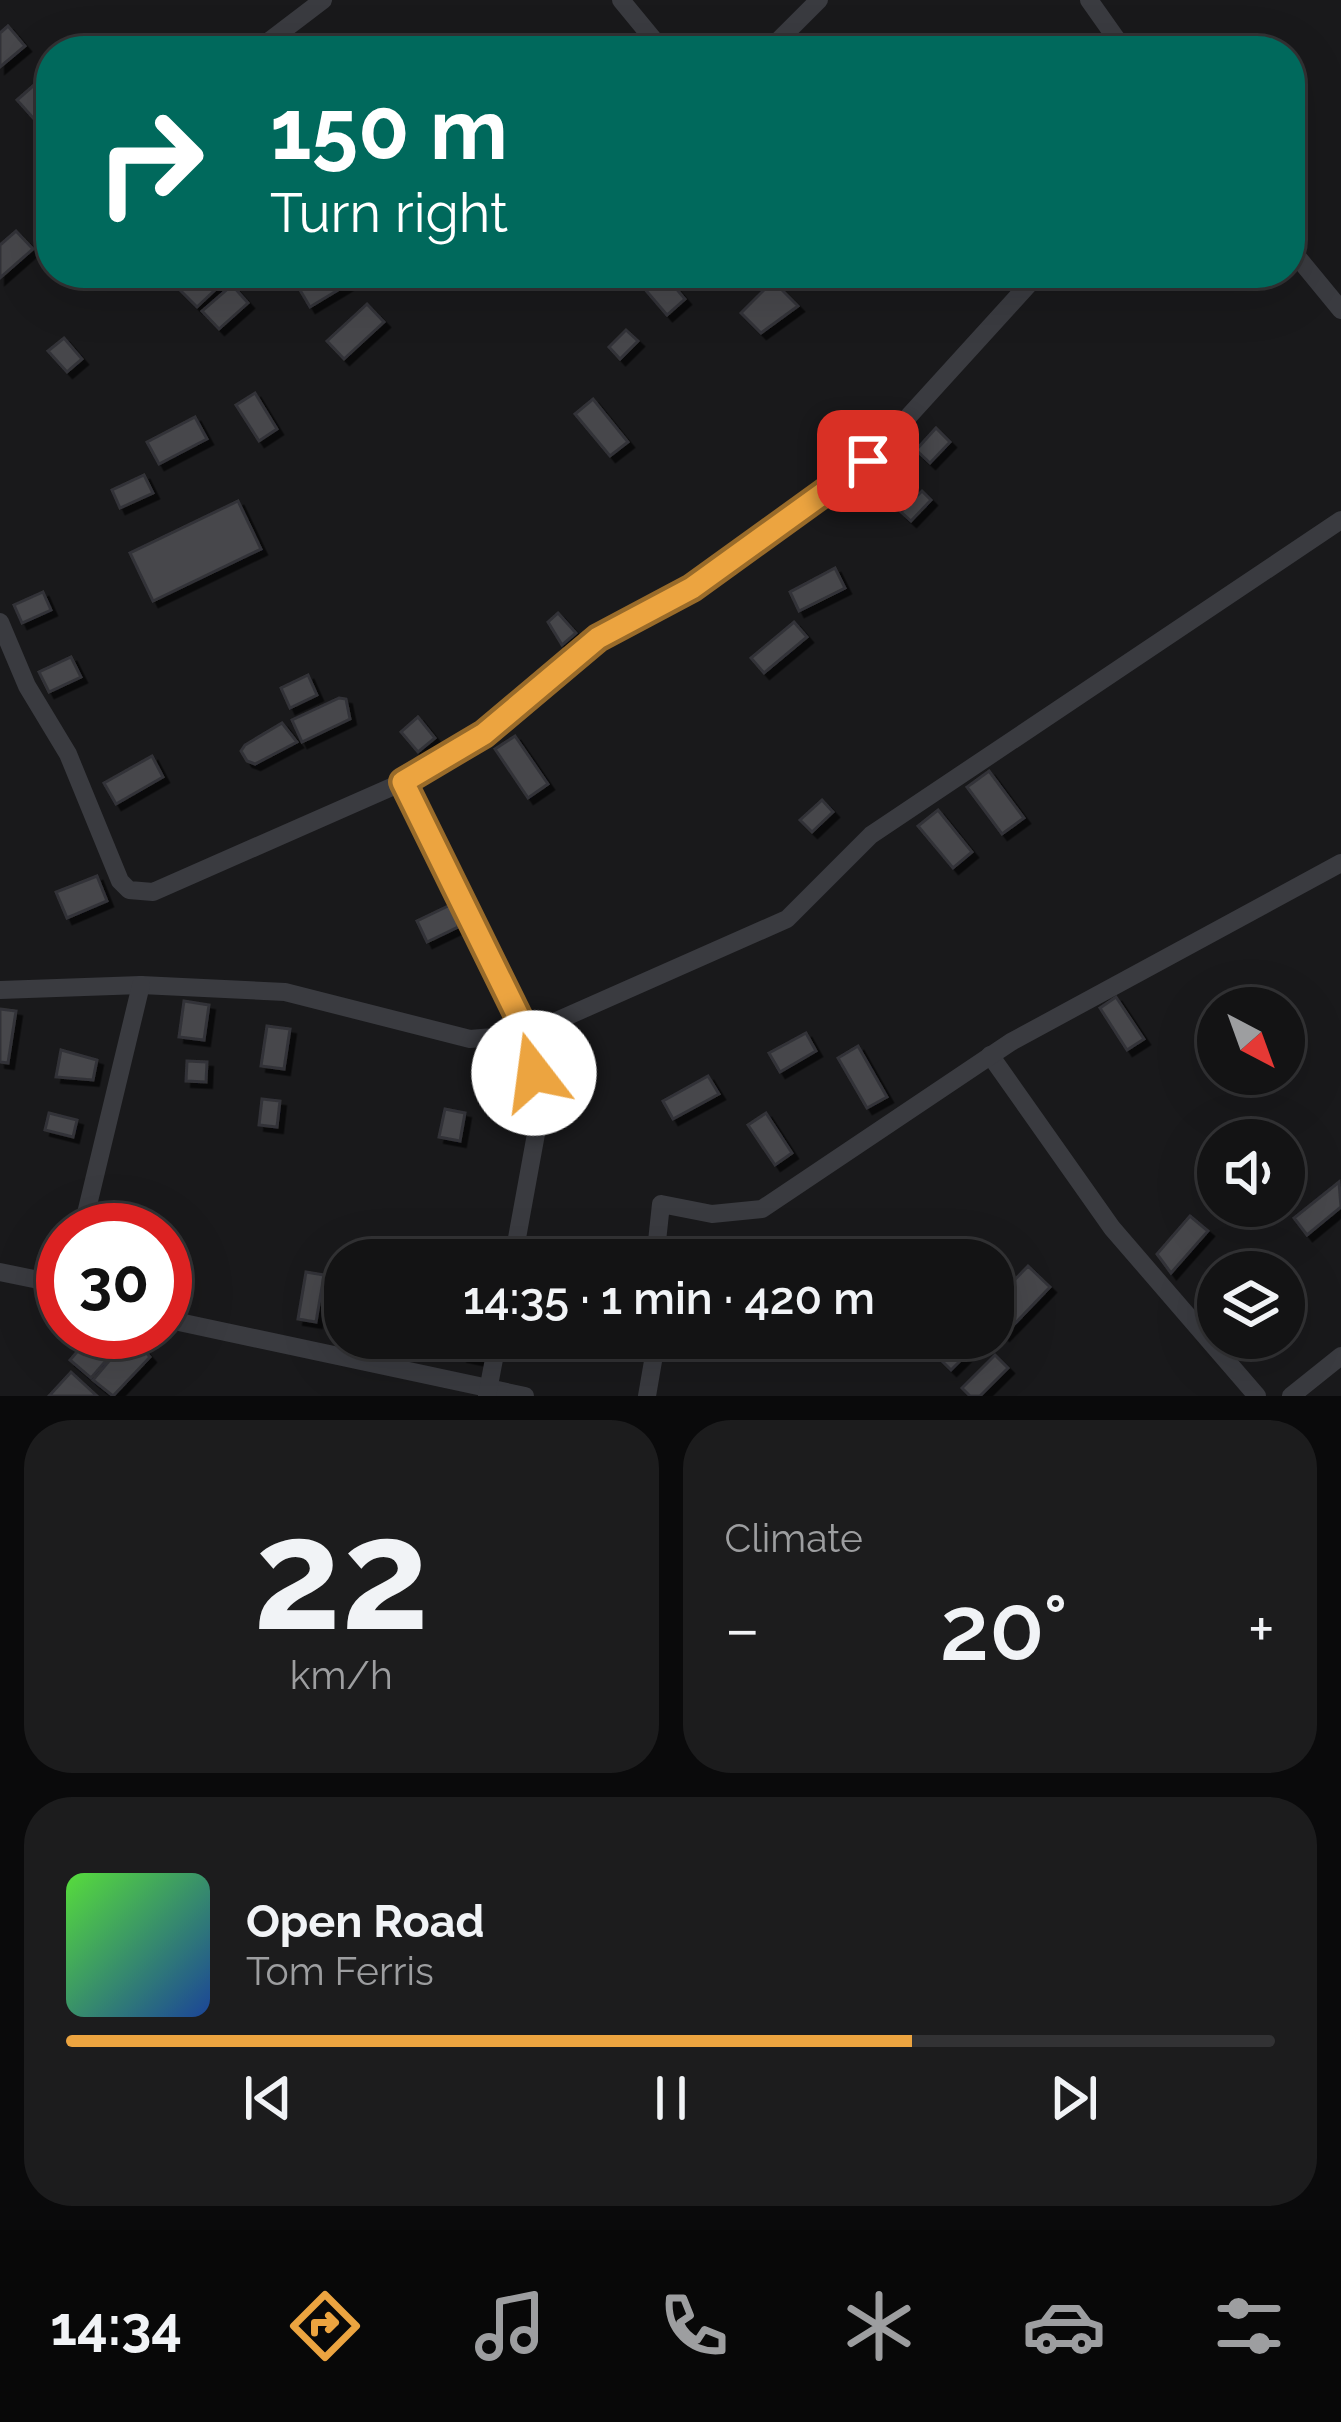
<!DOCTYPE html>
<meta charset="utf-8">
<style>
:root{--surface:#131314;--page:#1c1c1d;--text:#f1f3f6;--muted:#9d9ea0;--line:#323234;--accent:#eca440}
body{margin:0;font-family:Raleway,sans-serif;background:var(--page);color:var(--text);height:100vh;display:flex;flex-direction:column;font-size:45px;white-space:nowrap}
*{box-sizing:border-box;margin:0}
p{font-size:39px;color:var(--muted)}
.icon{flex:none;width:66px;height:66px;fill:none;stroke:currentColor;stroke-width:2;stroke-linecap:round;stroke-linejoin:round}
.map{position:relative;height:1396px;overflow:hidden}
.details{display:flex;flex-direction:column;gap:24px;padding:24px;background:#0a0a0b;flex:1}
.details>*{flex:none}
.guide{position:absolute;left:36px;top:36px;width:1269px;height:252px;border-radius:48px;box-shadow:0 12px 48px #0002,0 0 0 3px var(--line);background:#00695c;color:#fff;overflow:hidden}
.needle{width:78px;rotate:139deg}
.fabs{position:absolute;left:1197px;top:987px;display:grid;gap:24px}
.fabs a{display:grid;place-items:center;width:108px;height:108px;border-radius:50%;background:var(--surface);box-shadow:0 12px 48px #0002,0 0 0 3px var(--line);font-size:60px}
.speed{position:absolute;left:36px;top:1203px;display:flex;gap:24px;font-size:60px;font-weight:700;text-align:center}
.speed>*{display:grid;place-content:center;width:156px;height:156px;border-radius:50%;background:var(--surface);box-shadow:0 12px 48px #0002,0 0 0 3px var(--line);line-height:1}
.speed .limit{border:18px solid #d22;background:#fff;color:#111}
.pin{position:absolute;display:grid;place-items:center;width:102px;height:102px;color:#fff;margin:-51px;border-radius:24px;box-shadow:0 6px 18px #0006}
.me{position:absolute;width:132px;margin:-66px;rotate:345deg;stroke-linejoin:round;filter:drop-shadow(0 0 9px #0008)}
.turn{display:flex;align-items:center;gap:42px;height:252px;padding:0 36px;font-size:54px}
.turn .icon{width:156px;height:156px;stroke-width:2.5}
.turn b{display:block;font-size:84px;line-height:102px}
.big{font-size:90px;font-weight:600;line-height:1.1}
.details .card{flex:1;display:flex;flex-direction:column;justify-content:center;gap:18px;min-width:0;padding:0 42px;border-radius:48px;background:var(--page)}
.details .dial{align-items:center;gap:0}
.dial b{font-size:156px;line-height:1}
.song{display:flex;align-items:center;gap:36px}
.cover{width:144px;height:144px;border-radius:18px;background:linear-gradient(135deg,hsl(110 70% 55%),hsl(220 70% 35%))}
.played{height:12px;border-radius:6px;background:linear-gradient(90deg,var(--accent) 70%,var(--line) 70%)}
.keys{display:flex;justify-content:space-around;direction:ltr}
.heat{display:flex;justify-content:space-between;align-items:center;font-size:66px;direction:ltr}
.details .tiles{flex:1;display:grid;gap:24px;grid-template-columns:1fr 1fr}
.card:last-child{grid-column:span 2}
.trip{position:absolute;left:324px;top:1239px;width:690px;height:120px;border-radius:48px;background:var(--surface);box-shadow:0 12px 48px #0002,0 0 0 3px var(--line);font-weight:600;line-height:120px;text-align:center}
.tabs{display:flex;height:192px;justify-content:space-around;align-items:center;background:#080808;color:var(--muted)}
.tabs .icon{width:84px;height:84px}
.tabs .on{color:var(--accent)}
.tabs b{font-size:54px;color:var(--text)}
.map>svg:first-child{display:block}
</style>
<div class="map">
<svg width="1341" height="1396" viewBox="0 0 1341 1396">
<defs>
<filter id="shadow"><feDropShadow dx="5.5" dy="5.5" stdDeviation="0" flood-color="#0009"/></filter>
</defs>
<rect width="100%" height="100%" fill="#19191b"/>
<!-- building -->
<g fill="#46474b" stroke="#333337" stroke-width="3" filter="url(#shadow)">
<path d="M8,26L25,46L0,67V33Z"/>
<path d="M49,72L51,104L34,119L17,100Z"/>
<path d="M16,231L33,249L0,278V245Z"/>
<path d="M196,273H233L197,307L179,289Z"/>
<path d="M327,273H341L348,284L310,307L300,290Z"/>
<path d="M631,273H663L685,299L667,315Z"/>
<path d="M773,281L798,306L761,333L741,313Z"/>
<path d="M232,285L248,303L219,329L202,311Z"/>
<path d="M367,304L384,322L344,359L327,341Z"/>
<path d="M626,330L638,341L620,359L609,347Z"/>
<path d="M64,338L82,359L67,372L48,351Z"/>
<path d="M255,393L277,429L259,441L236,405Z"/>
<path d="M593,399L628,442L610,456L575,414Z"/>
<path d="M195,417L207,439L159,464L147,442Z"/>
<path d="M936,428L950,442L930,463L916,450Z"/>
<path d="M144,475L153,493L120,508L112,490Z"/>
<path d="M922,491L931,500L911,521L901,512Z"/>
<path d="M238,501L261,549L153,601L130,553Z"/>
<path d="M835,568L845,588L799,611L790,592Z"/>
<path d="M43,592L51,610L22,623L14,605Z"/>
<path d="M558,613L576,633L562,645L548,622Z"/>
<path d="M794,622L807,637L764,673L751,658Z"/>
<path d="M71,657L81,677L49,692L39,672Z"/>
<path d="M308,675L317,695L290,708L281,688Z"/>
<path d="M339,698L346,699L350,719L302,742L292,720Z"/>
<path d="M418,717L435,738L418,752L401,732Z"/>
<path d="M282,723L297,742L255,764L247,761L241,751L245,745Z"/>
<path d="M515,736L548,784L528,798L495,749Z"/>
<path d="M152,756L163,777L116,804L104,783Z"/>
<path d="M989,771L1024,818L1002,834L967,787Z"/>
<path d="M822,800L833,812L812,832L800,820Z"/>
<path d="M938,810L972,852L953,868L918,826Z"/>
<path d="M97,876L107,901L67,918L56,892Z"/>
<path d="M448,906L457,908L458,927L427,942L417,921Z"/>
<path d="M1116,997L1144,1039L1127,1050L1100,1008Z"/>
<path d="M184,1001L209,1005L204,1040L179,1037Z"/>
<path d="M0,1009L16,1011L8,1063L0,1062Z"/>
<path d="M267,1026L290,1029L284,1069L261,1066Z"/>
<path d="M806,1033L816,1051L780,1072L769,1053Z"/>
<path d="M858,1046L887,1097L867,1108L838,1058Z"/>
<path d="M61,1050L97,1060L93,1080L56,1077Z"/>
<path d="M495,1059L521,1065L517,1082L491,1077Z"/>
<path d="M187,1061L207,1062L206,1082L186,1081Z"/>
<path d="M708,1076L719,1094L673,1119L663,1101Z"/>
<path d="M262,1099L280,1101L277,1127L259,1125Z"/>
<path d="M445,1109L465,1113L460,1141L439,1137Z"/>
<path d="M49,1113L77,1120L73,1137L45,1130Z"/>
<path d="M766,1113L792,1153L775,1165L748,1125Z"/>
<path d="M1339,1182L1341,1207L1307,1235L1294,1218Z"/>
<path d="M1190,1216L1208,1231L1171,1273L1157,1254Z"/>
<path d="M1028,1266L1050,1287L1004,1335L993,1325V1302Z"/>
<path d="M306,1272L324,1275L316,1322L298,1319Z"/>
<path d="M94,1332L130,1333L91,1378L70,1360Z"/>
<path d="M131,1335L150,1357L113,1396L93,1380Z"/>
<path d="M466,1338H485L481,1360L462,1356Z"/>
<path d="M960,1338L978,1343L951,1370L939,1358Z"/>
<path d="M995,1355L1008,1368L980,1396H970L962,1388Z"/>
<path d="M71,1372L97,1396H49Z"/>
</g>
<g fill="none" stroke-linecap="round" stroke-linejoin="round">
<!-- minor -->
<g stroke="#3a3b40" stroke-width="18">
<path d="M621,0L663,51"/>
<path d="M1089,0L1125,51"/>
<path d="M256,51L323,0"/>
<path d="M768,51L819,0"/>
<path d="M1290,248L1341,310"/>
<path d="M0,622L27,686L68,754L120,881L129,890L153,892L403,782L484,734L598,638L692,588L868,461L1039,273"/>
<path d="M403,782L527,1034L540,1112L513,1260"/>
<path d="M0,990L141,985L285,992L470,1039L527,1034L787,919L871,835L1341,520"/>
<path d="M990,1055L1112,1228L1257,1396"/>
<path d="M82,1230L141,985"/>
<path d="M655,1260L661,1204L712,1214L762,1209L1011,1042L1341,863"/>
<path d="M0,1272L63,1285"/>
<path d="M165,1319L525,1396"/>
<path d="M487,1396L498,1338"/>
<path d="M647,1396L657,1338"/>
<path d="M1291,1396L1341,1356"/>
</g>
</g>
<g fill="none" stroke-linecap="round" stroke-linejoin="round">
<!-- route casing -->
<g stroke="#996b2a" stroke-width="30">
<path id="route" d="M534,1073L527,1034L403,782L484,734L598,638L692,588L868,461"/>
</g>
<!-- route -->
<use href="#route" stroke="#eca440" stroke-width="21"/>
</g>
</svg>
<div class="fabs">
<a><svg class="needle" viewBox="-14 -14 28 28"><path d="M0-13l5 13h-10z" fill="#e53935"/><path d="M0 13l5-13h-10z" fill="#9d9ea0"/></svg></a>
<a><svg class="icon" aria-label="sound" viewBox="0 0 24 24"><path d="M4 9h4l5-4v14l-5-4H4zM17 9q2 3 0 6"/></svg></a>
<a><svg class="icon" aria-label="layers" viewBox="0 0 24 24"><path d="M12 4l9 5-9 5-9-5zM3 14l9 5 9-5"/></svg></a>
</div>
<div class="speed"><div class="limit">30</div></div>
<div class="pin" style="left:868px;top:461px;background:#d93025"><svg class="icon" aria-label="arrive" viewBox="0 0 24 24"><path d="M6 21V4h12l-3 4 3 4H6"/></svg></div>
<svg class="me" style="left:534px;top:1073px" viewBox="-20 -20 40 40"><circle r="19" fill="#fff"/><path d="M0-13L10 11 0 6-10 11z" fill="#eca440"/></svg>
<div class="trip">14:35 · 1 min · 420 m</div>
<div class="guide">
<div class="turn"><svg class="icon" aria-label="right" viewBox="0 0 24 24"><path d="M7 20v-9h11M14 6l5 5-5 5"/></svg><div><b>150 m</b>Turn right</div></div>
</div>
</div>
<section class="details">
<div class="tiles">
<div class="card dial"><b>22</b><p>km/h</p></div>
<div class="card"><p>Climate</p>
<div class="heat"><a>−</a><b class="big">20°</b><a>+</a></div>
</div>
<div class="card">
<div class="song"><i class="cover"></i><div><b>Open Road</b><p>Tom Ferris</p></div></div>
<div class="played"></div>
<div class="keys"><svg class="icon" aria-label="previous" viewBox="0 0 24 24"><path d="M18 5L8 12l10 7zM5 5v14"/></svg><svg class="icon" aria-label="pause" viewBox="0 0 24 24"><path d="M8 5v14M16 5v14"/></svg><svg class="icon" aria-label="next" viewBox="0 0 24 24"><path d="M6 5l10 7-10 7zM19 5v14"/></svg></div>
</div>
</div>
</section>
<nav class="tabs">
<b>14:34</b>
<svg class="icon on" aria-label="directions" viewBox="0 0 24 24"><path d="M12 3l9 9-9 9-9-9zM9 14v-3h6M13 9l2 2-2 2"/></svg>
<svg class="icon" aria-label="music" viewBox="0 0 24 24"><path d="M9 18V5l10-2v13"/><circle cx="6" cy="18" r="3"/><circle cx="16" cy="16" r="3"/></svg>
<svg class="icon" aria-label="phone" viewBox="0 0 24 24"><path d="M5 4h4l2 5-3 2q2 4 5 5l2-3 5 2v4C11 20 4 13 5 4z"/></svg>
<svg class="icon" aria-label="climate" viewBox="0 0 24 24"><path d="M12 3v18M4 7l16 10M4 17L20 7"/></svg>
<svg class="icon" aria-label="car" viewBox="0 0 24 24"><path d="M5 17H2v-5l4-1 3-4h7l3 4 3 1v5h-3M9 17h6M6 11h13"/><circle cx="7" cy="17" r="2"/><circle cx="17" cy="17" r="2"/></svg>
<svg class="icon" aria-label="filters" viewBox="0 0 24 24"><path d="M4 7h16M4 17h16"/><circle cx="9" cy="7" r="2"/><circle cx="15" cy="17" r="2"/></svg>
</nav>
